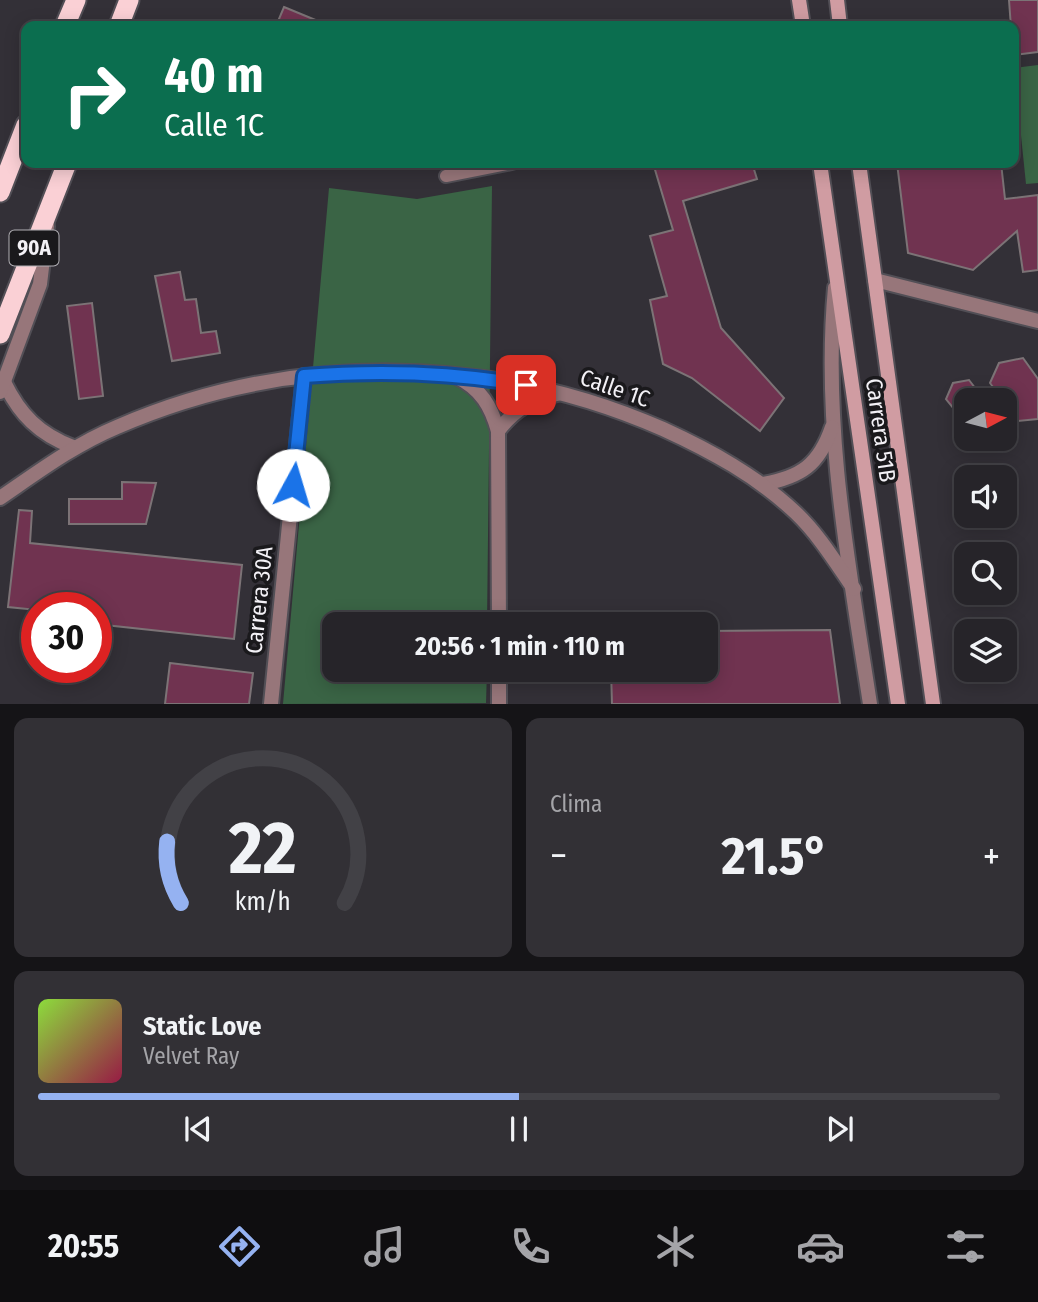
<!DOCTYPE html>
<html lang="es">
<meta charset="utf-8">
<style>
:root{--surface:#262429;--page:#323035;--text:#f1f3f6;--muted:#a4a4a8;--line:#424146;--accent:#95b2f1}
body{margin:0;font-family:"Fira Sans Condensed",sans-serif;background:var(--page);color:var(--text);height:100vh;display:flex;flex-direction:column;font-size:26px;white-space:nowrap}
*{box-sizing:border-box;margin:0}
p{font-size:23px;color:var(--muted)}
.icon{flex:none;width:38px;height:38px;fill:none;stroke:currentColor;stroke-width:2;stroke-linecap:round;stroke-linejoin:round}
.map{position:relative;height:704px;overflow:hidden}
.sheet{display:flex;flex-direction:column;gap:14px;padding:14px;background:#151417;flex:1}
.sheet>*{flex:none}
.banner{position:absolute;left:21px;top:21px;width:998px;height:147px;border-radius:14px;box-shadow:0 4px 18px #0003,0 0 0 2px var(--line);background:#0b6e4f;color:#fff;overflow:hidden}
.needle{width:46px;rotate:83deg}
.fabs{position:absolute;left:954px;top:388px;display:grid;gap:14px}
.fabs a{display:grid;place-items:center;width:63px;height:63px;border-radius:14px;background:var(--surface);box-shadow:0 4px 18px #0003,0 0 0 2px var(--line);font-size:35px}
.speed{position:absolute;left:21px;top:592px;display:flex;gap:14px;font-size:35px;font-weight:700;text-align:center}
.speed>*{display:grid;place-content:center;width:91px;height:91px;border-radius:50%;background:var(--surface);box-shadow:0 4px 18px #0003,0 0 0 2px var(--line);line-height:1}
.speed .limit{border:10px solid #d22;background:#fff;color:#111}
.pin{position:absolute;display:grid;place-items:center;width:60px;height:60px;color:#fff;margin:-30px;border-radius:14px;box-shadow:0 4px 10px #0006}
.me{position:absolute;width:77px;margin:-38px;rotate:6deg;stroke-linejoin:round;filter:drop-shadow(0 0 5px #0008)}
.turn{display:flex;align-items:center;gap:24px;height:147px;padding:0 28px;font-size:32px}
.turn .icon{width:91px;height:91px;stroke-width:2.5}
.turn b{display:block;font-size:49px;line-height:60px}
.big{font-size:52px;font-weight:700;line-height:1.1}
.sheet .widget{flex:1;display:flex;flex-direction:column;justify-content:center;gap:10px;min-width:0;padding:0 24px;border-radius:14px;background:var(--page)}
.sheet .dial{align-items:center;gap:0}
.dial svg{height:182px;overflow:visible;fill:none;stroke:var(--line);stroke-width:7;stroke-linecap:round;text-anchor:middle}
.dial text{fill:var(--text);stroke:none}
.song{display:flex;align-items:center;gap:21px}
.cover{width:84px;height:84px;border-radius:10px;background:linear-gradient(135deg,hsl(90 70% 55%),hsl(340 70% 35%))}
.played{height:7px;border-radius:4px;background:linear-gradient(90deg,var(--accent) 50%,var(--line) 50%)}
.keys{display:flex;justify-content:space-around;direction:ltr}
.heat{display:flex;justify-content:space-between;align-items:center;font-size:38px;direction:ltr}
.sheet .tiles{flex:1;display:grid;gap:14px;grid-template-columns:1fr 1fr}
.widget:last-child{grid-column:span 2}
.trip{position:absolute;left:322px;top:612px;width:396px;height:70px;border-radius:14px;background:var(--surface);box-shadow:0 4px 18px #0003,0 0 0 2px var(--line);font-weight:700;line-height:70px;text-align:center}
.tabs{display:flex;height:112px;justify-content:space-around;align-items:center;background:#0f0e10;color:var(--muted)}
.tabs .icon{width:49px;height:49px}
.tabs .current{color:var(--accent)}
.tabs b{font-size:32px;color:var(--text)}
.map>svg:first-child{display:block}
</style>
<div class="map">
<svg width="1038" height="704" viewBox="0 0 1038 704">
<rect width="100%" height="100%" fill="#333037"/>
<!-- green -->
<g fill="#3a6445">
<path d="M1038,65V183L1026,184L1014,68Z"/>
<path d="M492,186L487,625H334V670H487L486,703L283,704L329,188L417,199Z"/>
</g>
<!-- building -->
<g fill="#703350" stroke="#7c7376" stroke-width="2">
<path d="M1009,0H1038V52L1013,55Z"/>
<path d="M284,7L330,26H276Z"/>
<path d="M653,163H752L757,179L683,201L721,328L784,398L760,431L692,378L663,364L650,300L667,296L650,236L673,230Z"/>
<path d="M897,163H1001L1005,199L1038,195V270L1023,272L1017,231L973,270L908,253Z"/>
<path d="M180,272L185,300L196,299L201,333L216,331L220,353L172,361L155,276Z"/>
<path d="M92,303L103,396L79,399L67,306Z"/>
<path d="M1023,358L1038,379V419L1018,421L990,383L999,363Z"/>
<path d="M969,380L985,401H966V424L946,399L953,383Z"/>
<path d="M122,482L156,483L146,524H69V499H122Z"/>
<path d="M19,510L32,511L30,543L242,565L234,639L96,624V607H37V610L8,607Z"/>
<path d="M830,630L840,704H612L611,670H705V631Z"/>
<path d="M170,663L253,673L249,704H165Z"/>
</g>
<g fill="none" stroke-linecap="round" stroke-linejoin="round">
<!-- service casing -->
<g stroke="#524f56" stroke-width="16">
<path id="service" d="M446,176L512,163"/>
</g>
<!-- minor casing -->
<g stroke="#524f56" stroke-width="18">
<g id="minor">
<path d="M875,280L1038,321"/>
<path d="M835,288C822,426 849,567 870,704"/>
<path d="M457,377C481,389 491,406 498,431L499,625"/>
<path d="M4,382C20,415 39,434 73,447"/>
<path d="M0,392L40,284L47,226"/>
<path d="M498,431C514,410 531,400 557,394"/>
<path d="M763,484C801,477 819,465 832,427"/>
<path d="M0,498C38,472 74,445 117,427C289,352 491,353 663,429C711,451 757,476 796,513C819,535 836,563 854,589"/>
<path d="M499,670V704"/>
<path d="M271,704L304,376"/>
</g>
</g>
<!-- secondary casing -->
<g stroke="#524f56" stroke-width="18">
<g id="secondary">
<path d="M799,0L803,26"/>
<path d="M837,0L840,26"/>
<path d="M820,163L898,704"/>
<path d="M859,163L933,704"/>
</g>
</g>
<!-- trunk casing -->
<g stroke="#524f56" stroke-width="23">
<g id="trunk">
<path d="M65,26L76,0"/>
<path d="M119,26L129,0"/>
<path d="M0,192L26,125"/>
<path d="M0,334L67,163"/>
</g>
</g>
<!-- service -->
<use href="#service" stroke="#97767a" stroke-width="12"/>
<!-- minor -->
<use href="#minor" stroke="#97767a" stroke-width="14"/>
<!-- secondary -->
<use href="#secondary" stroke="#d09ca2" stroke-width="14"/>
<!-- trunk -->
<use href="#trunk" stroke="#fad0d5" stroke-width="19"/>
</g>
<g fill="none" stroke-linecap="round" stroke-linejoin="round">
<!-- route casing -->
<g stroke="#114b97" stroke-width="18">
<path id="route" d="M293,485L304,376C380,370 451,372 526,385"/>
</g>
<!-- route -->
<use href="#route" stroke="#1a73e8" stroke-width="12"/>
</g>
<g text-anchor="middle" stroke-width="7" stroke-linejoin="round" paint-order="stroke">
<!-- shield labels -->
<rect fill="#1a191c" stroke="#b2b0b5" stroke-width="2" x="9.5" y="230.5" width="49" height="35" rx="5"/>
<g font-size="21" font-weight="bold" fill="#f3f1f6">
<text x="34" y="255">90A</text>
</g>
<!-- street labels -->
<g font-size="23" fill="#f3f1f6" stroke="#1a191c">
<text transform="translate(615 388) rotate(19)" y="8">Calle 1C</text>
<text transform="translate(881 430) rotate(82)" y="8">Carrera 51B</text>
<text transform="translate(259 600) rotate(-84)" y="8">Carrera 30A</text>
</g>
</g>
</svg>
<div class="fabs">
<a><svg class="needle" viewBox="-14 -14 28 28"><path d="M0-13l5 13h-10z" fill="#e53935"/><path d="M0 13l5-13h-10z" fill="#a4a4a8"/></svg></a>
<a><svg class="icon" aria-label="sound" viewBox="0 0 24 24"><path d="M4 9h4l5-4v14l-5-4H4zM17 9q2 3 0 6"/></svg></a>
<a><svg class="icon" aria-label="search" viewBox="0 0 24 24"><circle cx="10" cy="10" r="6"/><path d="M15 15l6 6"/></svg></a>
<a><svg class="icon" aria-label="layers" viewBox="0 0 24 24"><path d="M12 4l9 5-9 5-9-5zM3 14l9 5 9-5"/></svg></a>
</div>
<div class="speed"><div class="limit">30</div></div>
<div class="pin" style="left:526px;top:385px;background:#d93025"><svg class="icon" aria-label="arrive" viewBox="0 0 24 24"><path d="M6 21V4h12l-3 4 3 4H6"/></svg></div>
<svg class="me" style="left:293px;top:485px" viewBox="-20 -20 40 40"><circle r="19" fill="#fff"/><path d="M0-13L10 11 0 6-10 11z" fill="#1a73e8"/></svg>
<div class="trip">20:56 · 1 min · 110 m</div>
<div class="banner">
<div class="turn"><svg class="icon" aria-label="right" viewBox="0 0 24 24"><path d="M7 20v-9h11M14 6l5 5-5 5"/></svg><div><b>40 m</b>Calle 1C</div></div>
</div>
</div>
<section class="sheet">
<div class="tiles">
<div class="widget dial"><svg viewBox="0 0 100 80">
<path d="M14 69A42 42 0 1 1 86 69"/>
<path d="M14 69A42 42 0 0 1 8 42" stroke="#95b2f1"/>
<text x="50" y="56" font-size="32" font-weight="700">22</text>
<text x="50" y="72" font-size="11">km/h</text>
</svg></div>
<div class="widget"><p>Clima</p>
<div class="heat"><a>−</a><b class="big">21.5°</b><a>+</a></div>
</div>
<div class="widget">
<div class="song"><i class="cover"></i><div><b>Static Love</b><p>Velvet Ray</p></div></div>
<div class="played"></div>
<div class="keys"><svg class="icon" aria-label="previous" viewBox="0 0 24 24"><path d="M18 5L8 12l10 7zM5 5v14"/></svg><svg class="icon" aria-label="pause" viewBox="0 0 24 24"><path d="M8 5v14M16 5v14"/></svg><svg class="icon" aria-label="next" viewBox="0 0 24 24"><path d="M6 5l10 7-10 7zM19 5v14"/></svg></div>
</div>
</div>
</section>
<nav class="tabs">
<b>20:55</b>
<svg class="icon current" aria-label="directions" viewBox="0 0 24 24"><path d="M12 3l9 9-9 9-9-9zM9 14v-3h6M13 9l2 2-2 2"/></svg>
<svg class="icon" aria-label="music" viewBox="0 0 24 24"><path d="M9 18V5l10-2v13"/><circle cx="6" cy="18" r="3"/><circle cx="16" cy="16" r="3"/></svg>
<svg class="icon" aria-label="phone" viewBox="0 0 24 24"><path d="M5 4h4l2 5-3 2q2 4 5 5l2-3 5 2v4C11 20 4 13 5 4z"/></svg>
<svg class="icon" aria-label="climate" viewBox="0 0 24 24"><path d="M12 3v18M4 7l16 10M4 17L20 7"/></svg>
<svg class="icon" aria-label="car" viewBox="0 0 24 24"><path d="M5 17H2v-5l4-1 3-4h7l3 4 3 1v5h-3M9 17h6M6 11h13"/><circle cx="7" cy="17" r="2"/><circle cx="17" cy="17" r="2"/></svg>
<svg class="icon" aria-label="filters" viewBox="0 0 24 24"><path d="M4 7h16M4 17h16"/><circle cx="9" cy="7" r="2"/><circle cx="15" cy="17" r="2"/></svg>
</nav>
